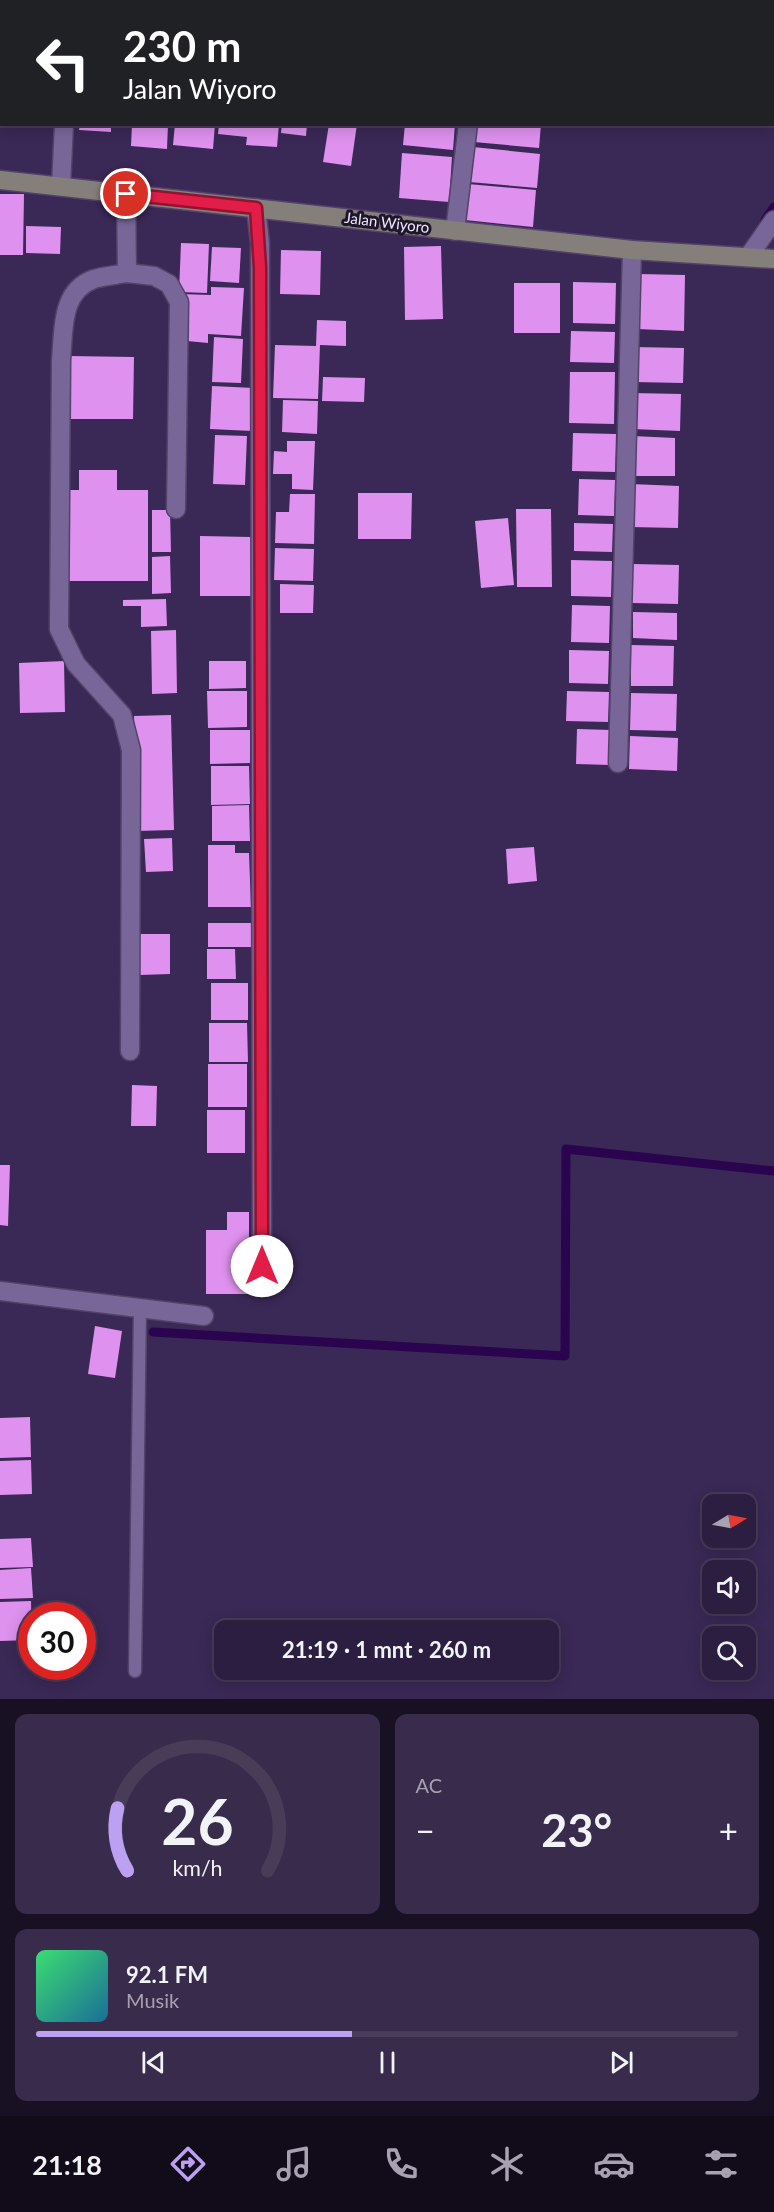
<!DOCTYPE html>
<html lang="id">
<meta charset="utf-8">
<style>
:root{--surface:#2c1e40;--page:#382b4b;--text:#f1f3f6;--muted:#a6a2b1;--line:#483c59;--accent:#bca0f2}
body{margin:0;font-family:Lato,sans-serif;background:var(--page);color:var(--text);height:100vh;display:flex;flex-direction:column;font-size:22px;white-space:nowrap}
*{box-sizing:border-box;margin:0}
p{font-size:20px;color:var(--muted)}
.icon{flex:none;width:33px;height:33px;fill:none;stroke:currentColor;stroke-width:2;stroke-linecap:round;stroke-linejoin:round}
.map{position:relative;height:1699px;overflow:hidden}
.drawer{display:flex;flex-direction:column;gap:15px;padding:15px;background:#181023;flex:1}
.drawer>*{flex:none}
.guide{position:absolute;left:0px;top:0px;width:774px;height:126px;box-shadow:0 3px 15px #0003,0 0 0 2px var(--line);background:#202124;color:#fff;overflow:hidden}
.needle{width:39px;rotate:80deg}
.tools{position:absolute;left:702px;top:1494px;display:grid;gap:12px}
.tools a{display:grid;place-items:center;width:54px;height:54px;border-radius:12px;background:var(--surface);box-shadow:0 3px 15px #0003,0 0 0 2px var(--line);font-size:30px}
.speed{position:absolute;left:18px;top:1602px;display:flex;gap:12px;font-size:30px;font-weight:700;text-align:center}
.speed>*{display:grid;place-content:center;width:78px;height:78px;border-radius:50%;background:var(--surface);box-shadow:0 3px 15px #0003,0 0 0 2px var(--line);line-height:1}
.speed .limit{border:9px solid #d22;background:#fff;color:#111}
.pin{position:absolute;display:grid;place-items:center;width:51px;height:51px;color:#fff;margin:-26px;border:3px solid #fff;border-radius:50%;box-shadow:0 2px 6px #0007}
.me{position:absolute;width:66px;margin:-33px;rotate:0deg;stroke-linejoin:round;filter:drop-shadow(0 0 4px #0008)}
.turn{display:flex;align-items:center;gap:21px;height:126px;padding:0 24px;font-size:27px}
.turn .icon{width:78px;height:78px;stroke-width:2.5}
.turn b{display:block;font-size:42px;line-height:51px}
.big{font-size:45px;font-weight:700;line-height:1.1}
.drawer .tile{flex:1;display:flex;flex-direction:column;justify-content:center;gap:9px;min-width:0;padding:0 21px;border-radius:12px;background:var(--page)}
.drawer .dial{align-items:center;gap:0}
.dial svg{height:156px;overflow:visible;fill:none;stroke:var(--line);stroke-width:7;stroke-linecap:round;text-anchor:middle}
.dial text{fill:var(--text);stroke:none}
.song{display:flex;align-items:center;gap:18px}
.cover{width:72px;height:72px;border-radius:9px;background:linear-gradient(135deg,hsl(140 70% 55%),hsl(200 70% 35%))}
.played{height:6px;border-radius:3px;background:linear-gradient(90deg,var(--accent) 45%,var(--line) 45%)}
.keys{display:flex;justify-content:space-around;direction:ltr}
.heat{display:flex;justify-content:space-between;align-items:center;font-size:33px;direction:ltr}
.drawer .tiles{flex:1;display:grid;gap:15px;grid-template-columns:1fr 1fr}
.tile:last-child{grid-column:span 2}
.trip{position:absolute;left:214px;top:1620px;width:345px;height:60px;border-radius:12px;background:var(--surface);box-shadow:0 3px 15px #0003,0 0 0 2px var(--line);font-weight:700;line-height:60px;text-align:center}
.tabs{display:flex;height:96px;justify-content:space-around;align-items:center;background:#120c1a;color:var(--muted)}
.tabs .icon{width:42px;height:42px}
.tabs .on{color:var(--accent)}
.tabs b{font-size:27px;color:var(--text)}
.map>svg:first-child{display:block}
</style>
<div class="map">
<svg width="774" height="1699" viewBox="0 0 774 1699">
<rect width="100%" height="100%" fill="#3a2856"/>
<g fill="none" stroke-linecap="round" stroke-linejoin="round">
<!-- stream -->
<g stroke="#2a044e" stroke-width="9">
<path d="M765,220L774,207"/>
<path d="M153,1332L565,1356L566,1149L774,1171"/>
</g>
</g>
<!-- building -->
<g fill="#de91ee">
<path d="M80,124H111V132L79,130Z"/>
<path d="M132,124H168L167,149L131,146Z"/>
<path d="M175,124H215L213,149L173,145Z"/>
<path d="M219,124H279L277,147L246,145L247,137L218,134Z"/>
<path d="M282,124H307L306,136L281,133Z"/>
<path d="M329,124H357L351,166L323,162Z"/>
<path d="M405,124H455L453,150L403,145Z"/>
<path d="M475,124H541L539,148L474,142Z"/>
<path d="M473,147L540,154L537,188L469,182Z"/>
<path d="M402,153L452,157L449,202L399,198Z"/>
<path d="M468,184L536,190L533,227L465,220Z"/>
<path d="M0,194H24L23,255H0Z"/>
<path d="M26,226L61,227L60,254L26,253Z"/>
<path d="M181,243L209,244L207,293L179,292Z"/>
<path d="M441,246L443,319L405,320L404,247Z"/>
<path d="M212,247L241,248L239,283L210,281Z"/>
<path d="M281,250L321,251L320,295L280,294Z"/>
<path d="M639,274L685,275L684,331L637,329Z"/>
<path d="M573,282L616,283L615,324L573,323Z"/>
<rect x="514" y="283" width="46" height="50"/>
<path d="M211,287L244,288L241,336L208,334V343L187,341L180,294L211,295Z"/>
<path d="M317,320L346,321V346L320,345L318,399L273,398L275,345L316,346Z"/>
<path d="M571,331L615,332L614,363L570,362Z"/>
<path d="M214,337L243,339L241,383L212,382Z"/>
<path d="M634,347L684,348L683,383L634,382Z"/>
<path d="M69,356L134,357L133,419H68Z"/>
<path d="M570,372H615L614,424L569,423Z"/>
<path d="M323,377L365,378L364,402L322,401Z"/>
<path d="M212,386L254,388L252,431L210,429Z"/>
<path d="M633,393L681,394L680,431L632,429Z"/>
<path d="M283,400L318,401L317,434L282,432Z"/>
<path d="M573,433L616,434L615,472L572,471Z"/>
<path d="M215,435L247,436L245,485L213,484Z"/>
<path d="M633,436L675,438V476H632Z"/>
<path d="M287,441H315L313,490L292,489V474H273L274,451L287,452Z"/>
<path d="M79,470H117V490H148V581H61V490H79Z"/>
<path d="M579,479L615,480L614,516L578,515Z"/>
<path d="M631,484L679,486L678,528L630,527Z"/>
<path d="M358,493H412L411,539H358Z"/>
<path d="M290,494H315L314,544L275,543L276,512H289Z"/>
<path d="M516,509H551L552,587H517Z"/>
<path d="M152,510H170L171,552H152Z"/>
<path d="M508,518L514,585L481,588L475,521Z"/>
<path d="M574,523L613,524L612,552L574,551Z"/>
<path d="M200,536L251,537V596H200Z"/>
<path d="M275,548L314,549L313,581L274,580Z"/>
<path d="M170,556L171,593L152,594V557Z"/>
<path d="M571,560L612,561L611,597L571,596Z"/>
<path d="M633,564L679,565L678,604L632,603Z"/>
<path d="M280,584L314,585L313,613H280Z"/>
<path d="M166,599L167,626L141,627V606H123V600Z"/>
<path d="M572,605L610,606L609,643L571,642Z"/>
<path d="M633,612L677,613V640L633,638Z"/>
<path d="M176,630L177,693L152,694L151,631Z"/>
<path d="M631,645L674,646L673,686H631Z"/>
<path d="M569,650L609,651L608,684L569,683Z"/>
<path d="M64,661L65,712L20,713L19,663Z"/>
<path d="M209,661H246V688L209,689Z"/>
<path d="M207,691H247V727L208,728Z"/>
<path d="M567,691L609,692L608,722L566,721Z"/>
<path d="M631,693L677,694L676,731L630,730Z"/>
<path d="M171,715L174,830L137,831L134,716Z"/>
<path d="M577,729L611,730L610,765L576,764Z"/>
<path d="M210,730H250V763L210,764Z"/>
<path d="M630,736L678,738L677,771L629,769Z"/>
<path d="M211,766H249L250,804L211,805Z"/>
<path d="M249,805L250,841H212V806Z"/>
<path d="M172,838L173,871L146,872L144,839Z"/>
<path d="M208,845H235V853H249L251,907H208Z"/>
<path d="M534,847L537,881L508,884L506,849Z"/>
<rect x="208" y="923" width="44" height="24"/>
<path d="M140,934H170V974L140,975Z"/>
<path d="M207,949H235L236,979H207Z"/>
<rect x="211" y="983" width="37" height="37"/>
<path d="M209,1023H247L248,1062H209Z"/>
<rect x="208" y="1064" width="39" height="43"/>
<path d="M132,1085L157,1086L156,1126H131Z"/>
<rect x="207" y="1110" width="38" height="43"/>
<path d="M0,1165H10L8,1226L0,1225Z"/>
<path d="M227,1212H249V1294H206V1230H227Z"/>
<path d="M95,1326L122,1331L115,1378L88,1374Z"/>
<path d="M30,1417L31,1457L0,1458V1418Z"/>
<path d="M31,1460L32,1494L0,1495V1461Z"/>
<path d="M31,1538L33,1567L0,1568V1539Z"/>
<path d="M31,1568L33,1598L0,1599V1570Z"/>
<path d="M31,1601L32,1640L0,1641V1602Z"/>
</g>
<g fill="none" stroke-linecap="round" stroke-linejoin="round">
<!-- lane casing -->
<g stroke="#534369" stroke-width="15">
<path id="lane" d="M135,1671L140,1308"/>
</g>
<!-- street casing -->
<g stroke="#534369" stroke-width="21">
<g id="street">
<path d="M69,2V0"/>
<path d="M61,186L64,124"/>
<path d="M126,194L127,273C116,275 104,276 94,279C60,291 64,331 61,360L59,629L76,664L122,715L131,750L130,1051"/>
<path d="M256,208L260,243L262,1266"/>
<path d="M455,231L468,124"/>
<path d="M749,256L774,220"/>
<path d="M127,273L154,276L169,284L179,302L176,509"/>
<path d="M618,763L632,250"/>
<path d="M0,1291L204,1316"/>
</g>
</g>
<!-- secondary casing -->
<g stroke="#534369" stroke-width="21">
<path id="secondary" d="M0,180L632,250L774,259"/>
</g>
<!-- lane -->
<use href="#lane" stroke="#786699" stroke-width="12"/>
<!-- street -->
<use href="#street" stroke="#786699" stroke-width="18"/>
<!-- secondary -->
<use href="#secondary" stroke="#847f7b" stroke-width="18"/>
</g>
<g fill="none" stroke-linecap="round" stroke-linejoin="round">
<!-- route casing -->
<g stroke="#92132f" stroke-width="15">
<path id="route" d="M126,194L256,208L260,267L262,1266"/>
</g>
<!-- route -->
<use href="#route" stroke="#e11d48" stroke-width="10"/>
</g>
<g text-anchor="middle" stroke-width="6" stroke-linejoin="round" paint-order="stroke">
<!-- street labels -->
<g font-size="15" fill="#efe7fe" stroke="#1e172b">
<text transform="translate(387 223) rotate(7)" y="5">Jalan Wiyoro</text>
</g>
</g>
</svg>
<div class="tools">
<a><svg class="needle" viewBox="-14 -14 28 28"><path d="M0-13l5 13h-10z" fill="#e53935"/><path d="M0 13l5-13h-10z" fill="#a6a2b1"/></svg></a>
<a><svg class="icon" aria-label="sound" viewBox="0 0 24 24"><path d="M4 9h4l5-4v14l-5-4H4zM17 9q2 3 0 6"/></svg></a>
<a><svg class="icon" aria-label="search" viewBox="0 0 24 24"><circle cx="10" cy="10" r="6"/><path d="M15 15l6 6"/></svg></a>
</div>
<div class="speed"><div class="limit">30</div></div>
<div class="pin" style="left:126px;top:194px;background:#d93025"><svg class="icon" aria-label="arrive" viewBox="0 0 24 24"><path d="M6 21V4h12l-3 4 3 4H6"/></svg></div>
<svg class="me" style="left:262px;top:1266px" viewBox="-20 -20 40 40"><circle r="19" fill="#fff"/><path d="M0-13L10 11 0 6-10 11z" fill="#e11d48"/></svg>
<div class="trip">21:19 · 1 mnt · 260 m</div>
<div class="guide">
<div class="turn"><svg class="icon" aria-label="left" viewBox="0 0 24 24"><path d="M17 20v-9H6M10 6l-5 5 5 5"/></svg><div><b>230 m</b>Jalan Wiyoro</div></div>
</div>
</div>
<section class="drawer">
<div class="tiles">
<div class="tile dial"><svg viewBox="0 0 100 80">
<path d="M14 69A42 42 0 1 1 86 69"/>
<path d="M14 69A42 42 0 0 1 9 37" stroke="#bca0f2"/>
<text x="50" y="56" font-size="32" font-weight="700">26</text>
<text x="50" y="72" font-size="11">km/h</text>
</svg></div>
<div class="tile"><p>AC</p>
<div class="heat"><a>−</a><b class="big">23°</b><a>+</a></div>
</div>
<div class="tile">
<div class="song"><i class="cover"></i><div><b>92.1 FM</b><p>Musik</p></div></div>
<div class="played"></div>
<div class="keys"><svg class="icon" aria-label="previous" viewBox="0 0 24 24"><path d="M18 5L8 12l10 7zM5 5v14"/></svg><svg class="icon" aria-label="pause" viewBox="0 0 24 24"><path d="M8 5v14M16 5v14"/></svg><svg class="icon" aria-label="next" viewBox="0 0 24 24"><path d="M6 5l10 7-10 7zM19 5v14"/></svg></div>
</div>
</div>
</section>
<nav class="tabs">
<b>21:18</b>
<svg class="icon on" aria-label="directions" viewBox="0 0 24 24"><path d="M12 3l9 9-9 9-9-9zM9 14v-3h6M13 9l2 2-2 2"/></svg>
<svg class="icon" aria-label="music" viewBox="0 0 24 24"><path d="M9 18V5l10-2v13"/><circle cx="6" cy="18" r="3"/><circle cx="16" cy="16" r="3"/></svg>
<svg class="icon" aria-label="phone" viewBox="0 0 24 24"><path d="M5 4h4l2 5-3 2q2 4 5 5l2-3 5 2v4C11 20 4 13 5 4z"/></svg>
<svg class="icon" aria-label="climate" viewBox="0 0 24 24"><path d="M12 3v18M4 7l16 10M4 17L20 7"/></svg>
<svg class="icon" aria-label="car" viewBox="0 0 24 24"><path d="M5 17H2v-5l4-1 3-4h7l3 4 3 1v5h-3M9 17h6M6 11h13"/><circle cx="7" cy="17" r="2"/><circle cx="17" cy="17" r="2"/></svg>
<svg class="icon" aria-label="filters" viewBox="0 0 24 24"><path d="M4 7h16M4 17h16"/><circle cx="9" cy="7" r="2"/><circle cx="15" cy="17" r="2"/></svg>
</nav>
